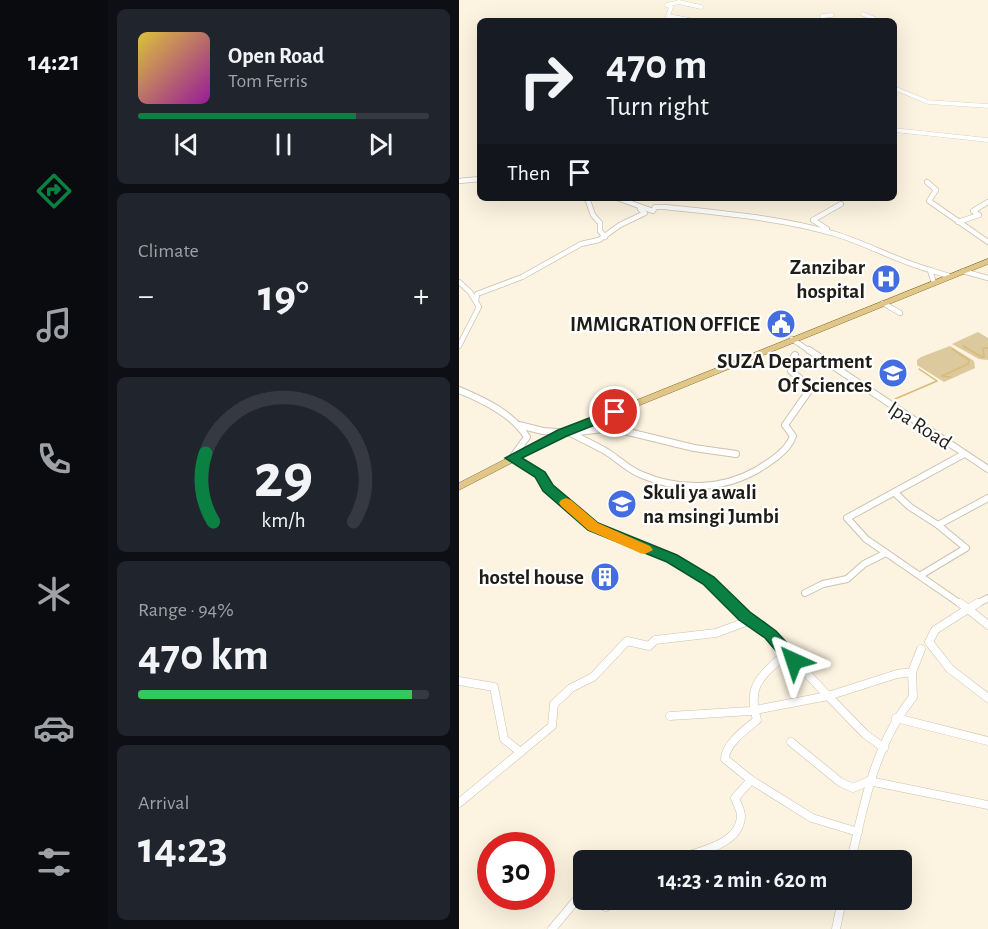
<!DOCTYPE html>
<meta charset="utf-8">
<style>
:root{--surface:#171b24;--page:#20242c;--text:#f1f3f6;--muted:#9ea1a6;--line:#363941;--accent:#0b8043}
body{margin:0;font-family:"Alegreya Sans",sans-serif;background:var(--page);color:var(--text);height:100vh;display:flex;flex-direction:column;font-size:22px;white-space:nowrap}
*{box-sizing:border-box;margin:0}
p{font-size:20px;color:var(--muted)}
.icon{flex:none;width:33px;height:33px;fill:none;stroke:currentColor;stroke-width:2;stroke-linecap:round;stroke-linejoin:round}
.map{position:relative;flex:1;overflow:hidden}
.details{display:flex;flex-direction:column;gap:9px;padding:9px;background:#0d0f14;width:351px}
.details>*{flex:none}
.hud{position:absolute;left:18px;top:18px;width:420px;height:183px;border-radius:9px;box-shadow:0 6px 24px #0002;background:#171b24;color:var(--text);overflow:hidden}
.speed{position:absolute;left:18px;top:832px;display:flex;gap:12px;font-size:30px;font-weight:700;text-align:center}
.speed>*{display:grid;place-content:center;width:78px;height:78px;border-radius:50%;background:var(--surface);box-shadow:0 6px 24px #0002;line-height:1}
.speed .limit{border:9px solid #d22;background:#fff;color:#111}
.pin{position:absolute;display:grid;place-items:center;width:51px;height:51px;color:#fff;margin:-26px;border:3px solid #fff;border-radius:50%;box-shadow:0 2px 6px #0007}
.me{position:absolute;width:66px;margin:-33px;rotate:318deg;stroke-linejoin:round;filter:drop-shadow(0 0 4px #0008)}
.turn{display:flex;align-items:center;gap:21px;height:126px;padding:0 30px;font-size:27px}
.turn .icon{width:78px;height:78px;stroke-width:2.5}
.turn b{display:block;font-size:42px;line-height:51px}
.then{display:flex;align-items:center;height:57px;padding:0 30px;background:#0003;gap:12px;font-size:22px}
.big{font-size:45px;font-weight:600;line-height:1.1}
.details .widget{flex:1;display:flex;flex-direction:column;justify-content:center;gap:9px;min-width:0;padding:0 21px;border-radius:9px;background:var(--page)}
.details .dial{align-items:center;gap:0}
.dial svg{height:156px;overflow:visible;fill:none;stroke:var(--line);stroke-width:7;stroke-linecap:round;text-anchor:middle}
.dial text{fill:var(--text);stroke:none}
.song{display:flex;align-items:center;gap:18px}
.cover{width:72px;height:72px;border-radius:9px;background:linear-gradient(135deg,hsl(50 70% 55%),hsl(300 70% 35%))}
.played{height:6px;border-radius:3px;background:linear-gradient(90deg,var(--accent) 75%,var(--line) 75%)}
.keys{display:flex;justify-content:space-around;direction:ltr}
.heat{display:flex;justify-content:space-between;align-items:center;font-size:33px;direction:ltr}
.charge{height:9px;border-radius:4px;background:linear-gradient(90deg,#34c759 94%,var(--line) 0)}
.trip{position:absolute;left:114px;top:850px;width:339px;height:60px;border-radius:9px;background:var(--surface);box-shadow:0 6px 24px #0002;font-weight:600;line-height:60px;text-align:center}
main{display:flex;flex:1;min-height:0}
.tabs{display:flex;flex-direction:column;width:108px;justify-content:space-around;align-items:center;background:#090b0e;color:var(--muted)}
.tabs .icon{width:42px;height:42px}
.tabs .active{color:var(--accent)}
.tabs b{font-size:27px;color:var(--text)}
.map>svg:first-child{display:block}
</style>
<main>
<nav class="tabs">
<b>14:21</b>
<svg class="icon active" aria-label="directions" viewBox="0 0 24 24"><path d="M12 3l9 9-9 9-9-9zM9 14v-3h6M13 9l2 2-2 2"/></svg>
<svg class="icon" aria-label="music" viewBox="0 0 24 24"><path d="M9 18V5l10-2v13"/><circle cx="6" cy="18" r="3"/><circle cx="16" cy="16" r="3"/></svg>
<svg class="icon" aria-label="phone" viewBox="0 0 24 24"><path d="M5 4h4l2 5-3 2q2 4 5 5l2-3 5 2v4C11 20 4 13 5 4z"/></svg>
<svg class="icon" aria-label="climate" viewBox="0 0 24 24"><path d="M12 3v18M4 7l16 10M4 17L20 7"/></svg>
<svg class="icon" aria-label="car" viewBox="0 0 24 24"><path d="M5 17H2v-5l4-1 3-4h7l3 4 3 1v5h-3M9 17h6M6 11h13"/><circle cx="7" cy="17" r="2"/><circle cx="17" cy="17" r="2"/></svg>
<svg class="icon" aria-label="filters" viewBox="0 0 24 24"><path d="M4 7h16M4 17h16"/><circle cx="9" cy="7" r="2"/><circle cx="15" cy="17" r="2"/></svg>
</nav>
<section class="details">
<div class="widget">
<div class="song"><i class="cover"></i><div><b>Open Road</b><p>Tom Ferris</p></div></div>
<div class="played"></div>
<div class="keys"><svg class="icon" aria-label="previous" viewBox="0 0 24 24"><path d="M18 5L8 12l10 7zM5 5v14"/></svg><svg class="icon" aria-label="pause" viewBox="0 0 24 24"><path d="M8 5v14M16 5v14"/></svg><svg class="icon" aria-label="next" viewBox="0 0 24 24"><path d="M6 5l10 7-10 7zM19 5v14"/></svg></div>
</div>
<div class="widget"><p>Climate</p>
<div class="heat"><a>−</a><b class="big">19°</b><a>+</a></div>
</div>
<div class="widget dial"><svg viewBox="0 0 100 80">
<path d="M14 69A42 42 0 1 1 86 69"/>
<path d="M14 69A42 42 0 0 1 10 34" stroke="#0b8043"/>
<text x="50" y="56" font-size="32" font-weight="700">29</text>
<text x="50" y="72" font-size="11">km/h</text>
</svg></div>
<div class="widget"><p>Range · 94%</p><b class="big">470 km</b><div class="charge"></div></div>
<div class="widget"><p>Arrival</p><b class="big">14:23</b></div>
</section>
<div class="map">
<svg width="529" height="929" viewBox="0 0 529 929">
<rect width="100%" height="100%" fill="#fcf3e0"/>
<!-- green -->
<g fill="#dcc99e">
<path d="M519,332L529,338V360L520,359L493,344Z"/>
<path d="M491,346L515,361L516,368L485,382L458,365V360L462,357Z"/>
</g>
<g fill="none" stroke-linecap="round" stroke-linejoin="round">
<!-- stream -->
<g stroke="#d9ba76" stroke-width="1.5">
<path d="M504,346L523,357H525L524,348H529"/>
<path d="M491,377L483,376L509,364L510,360L493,349"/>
<path d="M436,399L478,381L460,369"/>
</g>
<!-- minor-far3 casing -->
<g stroke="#cbc2af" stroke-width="4.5">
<g id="minor-far3">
<path d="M404,14L416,19L415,21"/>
<path d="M236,21L209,16L212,7L208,5L220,2L242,7"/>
<path d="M366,21L363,16L373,15"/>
<path d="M435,88L469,102L529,106"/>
<path d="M435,130L529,140"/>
</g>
</g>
<!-- minor-far2 casing -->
<g stroke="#cbc2af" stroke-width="6">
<g id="minor-far2">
<path d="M0,181L21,179"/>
<path d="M468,182L477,190L470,201L529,242"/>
<path d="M128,198L134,215L141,223V231L146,237"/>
<path d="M158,198L194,211L196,207H206C261,213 323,218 376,234C409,244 438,261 471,270L475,283"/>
<path d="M499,222L520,215L514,211L529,202"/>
<path d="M368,229L354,220L382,204"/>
<path d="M471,270L490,276"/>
<path d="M504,271L529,278"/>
<path d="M0,282L11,292L20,307L0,346"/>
<path d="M17,301L18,294L63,277L122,244L140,240L161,225L186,213L181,209"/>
<path d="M424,303L441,313"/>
<path d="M333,339L352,352"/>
</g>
</g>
<!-- minor-far1 casing -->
<g stroke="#cbc2af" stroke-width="8">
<g id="minor-far1">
<path d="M350,350L529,469"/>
<path d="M0,390C24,400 54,414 68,437L53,458L81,475L89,488L134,527L213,559L249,580L275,605"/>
<path d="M60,425L84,431L111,433L153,428L235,448L277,454"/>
<path d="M111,433C123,439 136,445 148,452C159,459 170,470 183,475C220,491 263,490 298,470C311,462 329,451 334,436L326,425L352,388L332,371L330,364L336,355"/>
<path d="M436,493L451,507L479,525"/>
<path d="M462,575L507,548L479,525L529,498"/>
<path d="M346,593L364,584L388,579L405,564L427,553"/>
<path d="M503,605L407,539L388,518L505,454"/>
<path d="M516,605L529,598"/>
</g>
</g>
<!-- minor casing -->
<g stroke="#cbc2af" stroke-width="9">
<g id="minor">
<path d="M273,603L312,635L369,696L438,674L453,672L462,649"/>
<path d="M501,603L509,609L476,630L470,642L491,669L529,698"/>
<path d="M519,603L509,609L529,625"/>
<path d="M0,681L35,687L45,739L60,751"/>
<path d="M211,716L291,711L369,696L406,734L425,748"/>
<path d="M437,718L529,741"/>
<path d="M332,742L381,782L394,788L410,781L529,805"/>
<path d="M292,780L353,818L399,832"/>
<path d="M0,803L93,726L95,704L112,688L134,677L168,641L190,646L196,640L257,633L292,620"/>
<path d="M213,861C234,852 281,847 282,816C282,810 278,804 276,798L292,780L266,759C266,744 287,729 298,720C287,683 304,676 328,652"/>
<path d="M392,861C405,803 416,744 454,697L453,672"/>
<path d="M125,900L147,907L160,900"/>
<path d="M93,929L119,898L124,900"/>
<path d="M377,929L383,900"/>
</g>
</g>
<!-- primary casing -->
<g stroke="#8f732e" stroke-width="1">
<path id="primary" d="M529,259V264L107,435L0,490V483L101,431Z"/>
</g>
<!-- minor-far3 -->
<use href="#minor-far3" stroke="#fff" stroke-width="4"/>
<!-- minor-far2 -->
<use href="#minor-far2" stroke="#fff" stroke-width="4.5"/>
<!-- minor-far1 -->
<use href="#minor-far1" stroke="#fff" stroke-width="6"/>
<!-- minor -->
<use href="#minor" stroke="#fff" stroke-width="8"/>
<!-- primary -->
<use href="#primary" fill="#e0c789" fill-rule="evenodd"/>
</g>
<!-- route -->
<path fill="#0b8043" stroke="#07532c" stroke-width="1.5" d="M156,408L162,412L161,415L108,436L63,458L86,472L94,485L139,523L218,555L255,577L291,612L317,631L341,657L343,661L341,665H329L306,638L280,620L244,584L208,562L129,530L84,491L76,477L46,458L99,430Z"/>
<!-- slow -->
<path fill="#f59e0b" d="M107,498L112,500L139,523L191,546L194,550L186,554L181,553L129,530L102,506L100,503L102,500Z"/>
<!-- icons -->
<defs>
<g id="hospital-disc" transform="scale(1.5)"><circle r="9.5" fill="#446ddf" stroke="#fff"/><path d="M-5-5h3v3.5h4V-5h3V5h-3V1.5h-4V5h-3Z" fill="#fff"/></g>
<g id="civic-disc" transform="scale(1.5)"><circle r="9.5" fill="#446ddf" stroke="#fff"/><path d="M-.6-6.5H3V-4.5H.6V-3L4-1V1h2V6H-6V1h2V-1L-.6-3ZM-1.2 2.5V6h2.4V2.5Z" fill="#fff"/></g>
<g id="university-disc" transform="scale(1.5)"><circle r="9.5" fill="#446ddf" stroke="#fff"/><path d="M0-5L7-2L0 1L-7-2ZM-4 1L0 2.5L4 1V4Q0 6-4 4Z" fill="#fff"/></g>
<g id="school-disc" transform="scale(1.5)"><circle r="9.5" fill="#446ddf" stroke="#fff"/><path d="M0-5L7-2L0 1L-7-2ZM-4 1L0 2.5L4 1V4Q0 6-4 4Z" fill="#fff"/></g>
<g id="building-disc" transform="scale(1.5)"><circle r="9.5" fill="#446ddf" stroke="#fff"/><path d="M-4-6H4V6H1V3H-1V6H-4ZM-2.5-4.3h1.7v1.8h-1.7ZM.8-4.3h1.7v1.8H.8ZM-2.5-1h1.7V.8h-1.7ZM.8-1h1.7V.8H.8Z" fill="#fff"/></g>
</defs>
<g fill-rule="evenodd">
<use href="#hospital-disc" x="427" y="279"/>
<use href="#civic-disc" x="322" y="324"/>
<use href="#university-disc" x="434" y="373"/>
<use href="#school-disc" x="163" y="504"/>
<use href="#building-disc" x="146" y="577"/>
</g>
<g text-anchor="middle" stroke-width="4.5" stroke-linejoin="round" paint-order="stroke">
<!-- poi labels -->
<g font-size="21" font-weight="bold" fill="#201d16" stroke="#fff" text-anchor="end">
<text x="406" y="274">Zanzibar<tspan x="406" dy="24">hospital</tspan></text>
<text x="301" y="331">IMMIGRATION OFFICE</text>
<text x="413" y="368">SUZA Department<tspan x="413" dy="24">Of Sciences</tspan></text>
<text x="184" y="499" text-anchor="start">Skuli ya awali<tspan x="184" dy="24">na msingi Jumbi</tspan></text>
<text x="125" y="584">hostel house</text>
</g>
<!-- street labels -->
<g font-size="21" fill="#201d16" stroke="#fff">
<text transform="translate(461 425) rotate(33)" y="7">Ipa Road</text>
</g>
</g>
</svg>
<div class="speed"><div class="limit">30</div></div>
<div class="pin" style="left:156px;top:412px;background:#d93025"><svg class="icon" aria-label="arrive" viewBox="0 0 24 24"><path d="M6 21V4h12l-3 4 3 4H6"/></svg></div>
<svg class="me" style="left:335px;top:661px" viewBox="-20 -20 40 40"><path d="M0-17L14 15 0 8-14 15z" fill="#0b8043" stroke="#fff" stroke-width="4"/></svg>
<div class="trip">14:23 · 2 min · 620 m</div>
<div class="hud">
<div class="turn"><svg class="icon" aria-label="right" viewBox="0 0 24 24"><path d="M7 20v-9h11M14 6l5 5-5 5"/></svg><div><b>470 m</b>Turn right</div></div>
<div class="then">Then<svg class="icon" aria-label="arrive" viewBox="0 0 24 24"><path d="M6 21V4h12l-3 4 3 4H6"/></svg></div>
</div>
</div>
</main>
